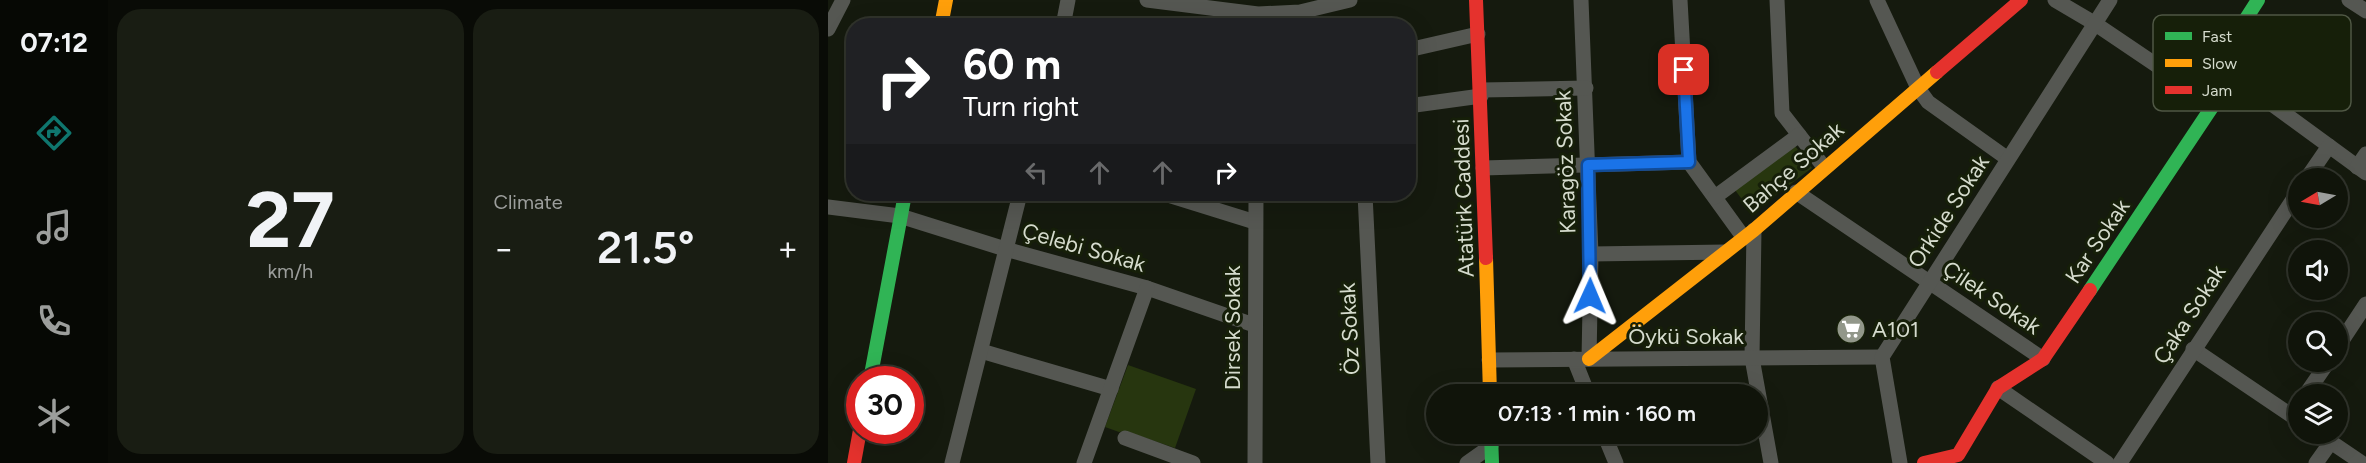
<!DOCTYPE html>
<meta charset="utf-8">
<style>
:root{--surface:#10140a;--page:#191d13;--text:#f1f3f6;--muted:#9c9e9c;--line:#30332b;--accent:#0f766e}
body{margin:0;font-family:Figtree,sans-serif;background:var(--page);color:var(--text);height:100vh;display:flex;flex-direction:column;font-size:22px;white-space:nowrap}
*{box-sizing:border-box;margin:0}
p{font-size:20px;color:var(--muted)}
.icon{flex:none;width:33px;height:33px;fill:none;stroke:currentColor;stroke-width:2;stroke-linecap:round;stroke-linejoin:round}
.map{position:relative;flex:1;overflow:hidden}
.side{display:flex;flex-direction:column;gap:9px;padding:9px;background:#090b06;width:720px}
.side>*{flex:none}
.top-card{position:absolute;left:18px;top:18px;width:570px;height:183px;border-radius:24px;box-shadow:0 6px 24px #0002,0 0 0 2px var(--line);background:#202124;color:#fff;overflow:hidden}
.needle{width:39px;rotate:260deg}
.fabs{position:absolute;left:1460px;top:168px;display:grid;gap:12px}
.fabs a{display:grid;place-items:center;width:60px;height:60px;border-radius:50%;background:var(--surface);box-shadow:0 6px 24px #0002,0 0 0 2px var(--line);font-size:30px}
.speed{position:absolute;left:18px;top:366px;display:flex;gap:12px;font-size:30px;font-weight:700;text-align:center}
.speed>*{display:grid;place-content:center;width:78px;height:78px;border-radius:50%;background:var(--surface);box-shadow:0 6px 24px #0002,0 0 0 2px var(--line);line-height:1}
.speed .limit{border:9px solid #d22;background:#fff;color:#111}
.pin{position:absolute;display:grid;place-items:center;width:51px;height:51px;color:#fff;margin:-26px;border-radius:12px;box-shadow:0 3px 9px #0006}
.me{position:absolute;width:66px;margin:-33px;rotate:1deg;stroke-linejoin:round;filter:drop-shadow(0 0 4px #0008)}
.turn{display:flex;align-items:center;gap:21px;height:126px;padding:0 18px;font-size:27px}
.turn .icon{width:78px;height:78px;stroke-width:2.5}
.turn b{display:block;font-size:42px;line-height:51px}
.lanes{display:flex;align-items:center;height:57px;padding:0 18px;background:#0003;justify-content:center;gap:30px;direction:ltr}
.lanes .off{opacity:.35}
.big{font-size:45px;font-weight:600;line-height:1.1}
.side .card{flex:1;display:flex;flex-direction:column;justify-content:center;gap:9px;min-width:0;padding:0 21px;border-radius:24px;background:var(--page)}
.side .dial{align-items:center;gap:0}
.dial b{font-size:78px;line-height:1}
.heat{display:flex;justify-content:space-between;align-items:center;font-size:33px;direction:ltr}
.side .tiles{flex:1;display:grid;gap:9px;grid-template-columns:repeat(2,1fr)}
.trip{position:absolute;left:598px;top:384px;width:342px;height:60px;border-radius:30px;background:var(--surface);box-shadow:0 6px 24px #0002,0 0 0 2px var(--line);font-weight:600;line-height:60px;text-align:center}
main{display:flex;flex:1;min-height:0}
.tabs{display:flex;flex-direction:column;width:108px;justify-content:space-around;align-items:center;background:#060804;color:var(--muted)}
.tabs .icon{width:42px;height:42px}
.tabs .active{color:var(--accent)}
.tabs b{font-size:27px;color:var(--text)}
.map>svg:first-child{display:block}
</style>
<main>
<nav class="tabs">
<b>07:12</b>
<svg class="icon active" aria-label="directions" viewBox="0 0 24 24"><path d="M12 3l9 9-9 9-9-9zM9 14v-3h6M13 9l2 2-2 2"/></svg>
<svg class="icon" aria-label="music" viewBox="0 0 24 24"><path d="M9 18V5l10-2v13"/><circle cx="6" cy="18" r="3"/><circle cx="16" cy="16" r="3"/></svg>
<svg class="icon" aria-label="phone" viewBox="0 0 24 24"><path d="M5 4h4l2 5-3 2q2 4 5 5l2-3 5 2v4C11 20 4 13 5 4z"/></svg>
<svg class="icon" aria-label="climate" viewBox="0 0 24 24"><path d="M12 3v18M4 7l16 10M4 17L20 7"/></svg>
</nav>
<section class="side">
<div class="tiles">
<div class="card dial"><b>27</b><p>km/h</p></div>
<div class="card"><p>Climate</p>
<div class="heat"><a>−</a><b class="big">21.5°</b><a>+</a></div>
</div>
</div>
</section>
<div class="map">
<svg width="1538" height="463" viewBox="0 0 1538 463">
<rect width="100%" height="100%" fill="#151a0e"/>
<!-- green -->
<g fill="#27360f">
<path d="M967,146L984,168L924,213L907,190Z"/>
<path d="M300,365L368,389L347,448L297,431L291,432L277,427Z"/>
</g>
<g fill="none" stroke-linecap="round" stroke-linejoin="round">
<!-- street -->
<g stroke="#555752" stroke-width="15">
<path d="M319,0L430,14L472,12L522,0"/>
<path d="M753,0L763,254L761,359"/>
<path d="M852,0L861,162L916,238"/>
<path d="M949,0L954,113L996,167"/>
<path d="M1049,0L1090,88L1100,102L1180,159"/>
<path d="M1227,0L1266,23L1386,104"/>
<path d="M1521,0L1538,11"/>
<path d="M235,26L240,0"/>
<path d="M0,29L15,0"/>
<path d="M580,50L650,34"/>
<path d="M1389,64L1538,173"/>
<path d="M653,90L758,88"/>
<path d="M580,106L653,96"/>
<path d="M1529,167L1538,154"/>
<path d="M655,168L861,162"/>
<path d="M1479,178L1501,146"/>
<path d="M968,192L1215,359"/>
<path d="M337,194L427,222"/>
<path d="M537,194L550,463"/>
<path d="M887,197L971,135"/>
<path d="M0,207L72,216L177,249L319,288L426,325"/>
<path d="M926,230L924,358L943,463"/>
<path d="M763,254L897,252"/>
<path d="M1509,348L1538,304"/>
<path d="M1365,349L1470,420"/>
<path d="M153,351L283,389"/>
<path d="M746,359L760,394"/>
<path d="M661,360L1054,357"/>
<path d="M1170,388L1279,463"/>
<path d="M1478,394L1500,362"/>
<path d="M776,434L788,463"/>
<path d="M1491,434L1534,463"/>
<path d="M297,438L365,463"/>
<path d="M124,463L192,194"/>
<path d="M256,463L319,288"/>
<path d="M427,463L428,194"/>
<path d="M639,463L663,446"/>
<path d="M1072,463L1054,357L1282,0"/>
<path d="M1292,463L1470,192"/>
<path d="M1488,463L1503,442"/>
</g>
<!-- fast -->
<g stroke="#30b455" stroke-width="14">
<path d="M1262,290L1386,104L1389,64L1430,0"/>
<path d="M42,380L77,194"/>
<path d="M663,434L664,463"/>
</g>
<!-- slow -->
<g stroke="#ff9f0a" stroke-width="14">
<path d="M113,26L118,0"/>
<path d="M658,258L662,394"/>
<path d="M761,359L926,230L1109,72"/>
</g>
<!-- jam -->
<g stroke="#e5322d" stroke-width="14">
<path d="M648,0L658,258"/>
<path d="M1109,72L1193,0"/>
<path d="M26,463L32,430"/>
<path d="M1096,463L1130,455L1170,388L1215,359L1262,290"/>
</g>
</g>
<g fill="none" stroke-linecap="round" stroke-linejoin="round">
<!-- route casing -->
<g stroke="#114b97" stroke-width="15">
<path id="route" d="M762,296L760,165L861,162L856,70"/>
</g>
<!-- route -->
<use href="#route" stroke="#1a73e8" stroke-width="10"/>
</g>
<!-- icons -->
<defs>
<g id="supermarket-disc" transform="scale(1.5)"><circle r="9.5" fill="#92978a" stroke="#161f09"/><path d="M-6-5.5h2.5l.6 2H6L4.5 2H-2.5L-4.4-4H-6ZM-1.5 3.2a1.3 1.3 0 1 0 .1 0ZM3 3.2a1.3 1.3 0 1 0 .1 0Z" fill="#fff"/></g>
</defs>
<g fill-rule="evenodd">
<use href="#supermarket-disc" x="1023" y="329"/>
</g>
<g text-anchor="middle" stroke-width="6" stroke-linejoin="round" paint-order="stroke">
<!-- street labels -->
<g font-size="22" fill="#d5dbcd" stroke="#161f09">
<text transform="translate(737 162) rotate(-92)" y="8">Karagöz Sokak</text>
<text transform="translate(965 167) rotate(-41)" y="8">Bahçe Sokak</text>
<text transform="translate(635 198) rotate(-92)" y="8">Atatürk Caddesi</text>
<text transform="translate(1120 211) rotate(-57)" y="8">Orkide Sokak</text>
<text transform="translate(1269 241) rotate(-56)" y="8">Kar Sokak</text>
<text transform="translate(256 247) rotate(16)" y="8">Çelebi Sokak</text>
<text transform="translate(1164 297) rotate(34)" y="8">Çilek Sokak</text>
<text transform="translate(1361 314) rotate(-57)" y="8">Çaka Sokak</text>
<text transform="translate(404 328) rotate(-90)" y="8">Dirsek Sokak</text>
<text transform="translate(521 329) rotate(-93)" y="8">Öz Sokak</text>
<text x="858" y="344">Öykü Sokak</text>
</g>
<!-- poi labels -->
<g font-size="22" fill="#d5dbcd" stroke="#161f09" text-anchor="start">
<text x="1044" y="337">A101</text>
</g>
</g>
<!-- legend -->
<rect x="1325" y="15" width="198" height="96" rx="9" fill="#161f09" stroke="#4f5744" stroke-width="1.5"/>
<rect x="1337" y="32" width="27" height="8" fill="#30b455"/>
<rect x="1337" y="59" width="27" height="8" fill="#ff9f0a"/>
<rect x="1337" y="86" width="27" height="8" fill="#e5322d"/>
<g font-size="16" fill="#d5dbcd">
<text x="1374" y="42">Fast</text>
<text x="1374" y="69">Slow</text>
<text x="1374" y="96">Jam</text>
</g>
</svg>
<div class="fabs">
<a><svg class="needle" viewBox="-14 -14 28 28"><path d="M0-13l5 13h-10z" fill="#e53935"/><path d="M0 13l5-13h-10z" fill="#9c9e9c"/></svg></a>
<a><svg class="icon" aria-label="sound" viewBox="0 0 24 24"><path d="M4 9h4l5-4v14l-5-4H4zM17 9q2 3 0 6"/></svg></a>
<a><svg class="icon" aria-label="search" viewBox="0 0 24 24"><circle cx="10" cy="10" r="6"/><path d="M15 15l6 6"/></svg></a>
<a><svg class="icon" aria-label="layers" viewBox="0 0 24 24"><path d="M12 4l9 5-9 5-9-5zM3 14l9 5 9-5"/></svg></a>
</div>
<div class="speed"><div class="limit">30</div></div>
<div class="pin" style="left:856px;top:70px;background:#d93025"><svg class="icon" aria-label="arrive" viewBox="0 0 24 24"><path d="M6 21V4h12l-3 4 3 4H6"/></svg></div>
<svg class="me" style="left:762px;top:296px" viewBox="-20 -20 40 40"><path d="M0-17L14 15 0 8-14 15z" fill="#1a73e8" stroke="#fff" stroke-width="4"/></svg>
<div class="trip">07:13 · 1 min · 160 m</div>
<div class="top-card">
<div class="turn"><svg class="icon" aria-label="right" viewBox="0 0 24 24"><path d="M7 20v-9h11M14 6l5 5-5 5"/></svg><div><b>60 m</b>Turn right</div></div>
<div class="lanes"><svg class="icon off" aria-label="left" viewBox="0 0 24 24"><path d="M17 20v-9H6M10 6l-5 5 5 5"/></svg><svg class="icon off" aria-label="ahead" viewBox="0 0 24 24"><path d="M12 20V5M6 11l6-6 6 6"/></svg><svg class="icon off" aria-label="ahead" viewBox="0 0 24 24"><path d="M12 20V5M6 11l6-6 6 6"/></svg><svg class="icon" aria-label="right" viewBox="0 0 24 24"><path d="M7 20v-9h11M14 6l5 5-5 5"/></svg></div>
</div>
</div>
</main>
